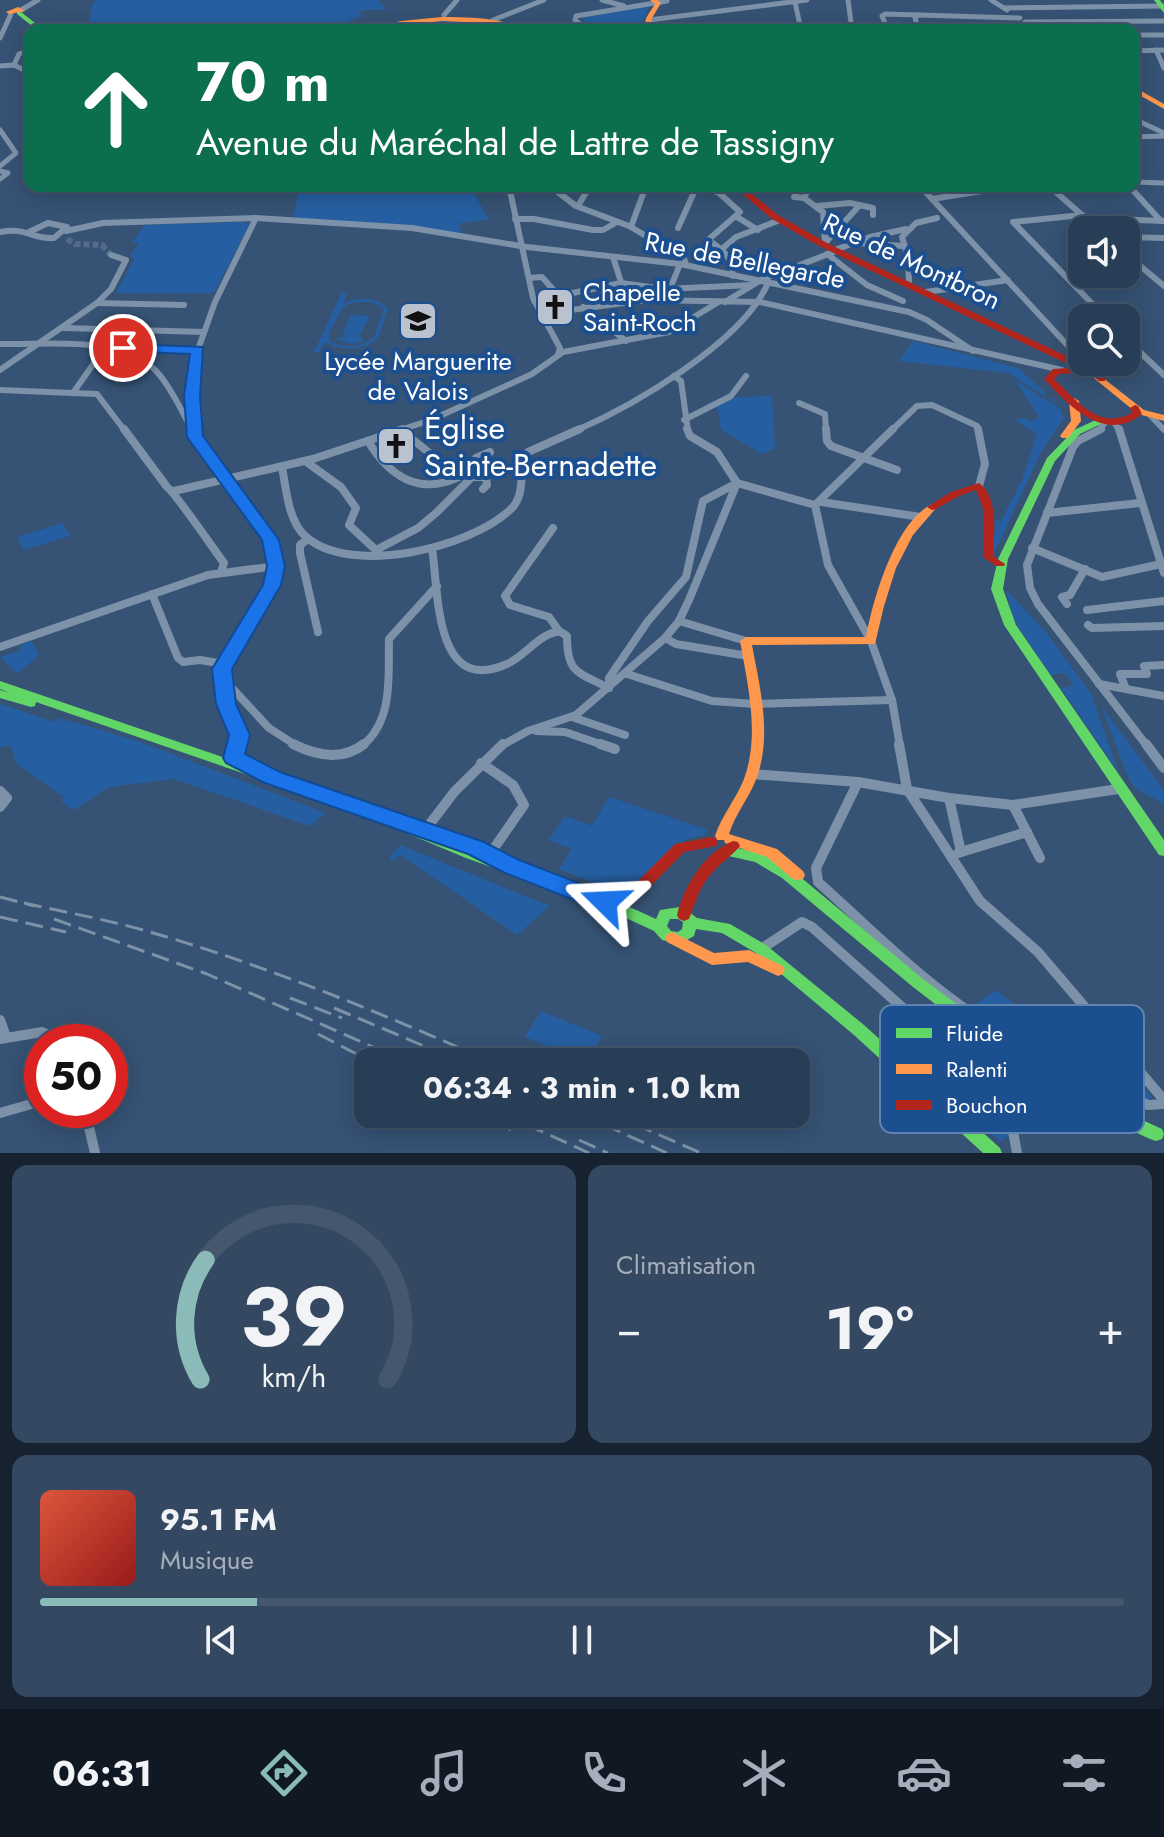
<!DOCTYPE html>
<html lang="fr">
<meta charset="utf-8">
<style>
:root{--surface:#283e57;--page:#344961;--text:#f1f3f6;--muted:#a5aeba;--line:#44576d;--accent:#8bbbb9}
body{margin:0;font-family:Jost,sans-serif;background:var(--page);color:var(--text);height:100vh;display:flex;flex-direction:column;font-size:30px;white-space:nowrap}
*{box-sizing:border-box;margin:0}
p{font-size:26px;color:var(--muted)}
.icon{flex:none;width:44px;height:44px;fill:none;stroke:currentColor;stroke-width:2;stroke-linecap:round;stroke-linejoin:round}
.map{position:relative;height:1153px;overflow:hidden}
.panel{display:flex;flex-direction:column;gap:12px;padding:12px;background:#162230;flex:1}
.panel>*{flex:none}
.top-card{position:absolute;left:24px;top:24px;width:1116px;height:168px;border-radius:16px;box-shadow:0 4px 20px #0003,0 0 0 2px var(--line);background:#0b6e4f;color:#fff;overflow:hidden}
.tools{position:absolute;left:1068px;top:216px;display:grid;gap:16px}
.tools a{display:grid;place-items:center;width:72px;height:72px;border-radius:16px;background:var(--surface);box-shadow:0 4px 20px #0003,0 0 0 2px var(--line);font-size:40px}
.speed{position:absolute;left:24px;top:1024px;display:flex;gap:16px;font-size:40px;font-weight:700;text-align:center}
.speed>*{display:grid;place-content:center;width:104px;height:104px;border-radius:50%;background:var(--surface);box-shadow:0 4px 20px #0003,0 0 0 2px var(--line);line-height:1}
.speed .limit{border:12px solid #d22;background:#fff;color:#111}
.pin{position:absolute;display:grid;place-items:center;width:68px;height:68px;color:#fff;margin:-34px;border:4px solid #fff;border-radius:50%;box-shadow:0 2px 8px #0007}
.me{position:absolute;width:88px;margin:-44px;rotate:291deg;stroke-linejoin:round;filter:drop-shadow(0 0 6px #0008)}
.turn{display:flex;align-items:center;gap:28px;height:168px;padding:0 40px;font-size:36px}
.turn .icon{width:104px;height:104px;stroke-width:2.5}
.turn b{display:block;font-size:56px;line-height:68px}
.big{font-size:60px;font-weight:700;line-height:1.1}
.panel .card{flex:1;display:flex;flex-direction:column;justify-content:center;gap:12px;min-width:0;padding:0 28px;border-radius:16px;background:var(--page)}
.panel .dial{align-items:center;gap:0}
.dial svg{height:208px;overflow:visible;fill:none;stroke:var(--line);stroke-width:7;stroke-linecap:round;text-anchor:middle}
.dial text{fill:var(--text);stroke:none}
.song{display:flex;align-items:center;gap:24px}
.cover{width:96px;height:96px;border-radius:12px;background:linear-gradient(135deg,hsl(10 70% 55%),hsl(0 70% 35%))}
.played{height:8px;border-radius:4px;background:linear-gradient(90deg,var(--accent) 20%,var(--line) 20%)}
.keys{display:flex;justify-content:space-around;direction:ltr}
.heat{display:flex;justify-content:space-between;align-items:center;font-size:44px;direction:ltr}
.panel .tiles{flex:1;display:grid;gap:12px;grid-template-columns:1fr 1fr}
.card:last-child{grid-column:span 2}
.trip{position:absolute;left:354px;top:1048px;width:456px;height:80px;border-radius:16px;background:var(--surface);box-shadow:0 4px 20px #0003,0 0 0 2px var(--line);font-weight:700;line-height:80px;text-align:center}
.tabs{display:flex;height:128px;justify-content:space-around;align-items:center;background:#101923;color:var(--muted)}
.tabs .icon{width:56px;height:56px}
.tabs .selected{color:var(--accent)}
.tabs b{font-size:36px;color:var(--text)}
.map>svg:first-child{display:block}
</style>
<div class="map">
<svg width="1164" height="1153" viewBox="0 0 1164 1153">
<rect width="100%" height="100%" fill="#365274"/>
<!-- green -->
<g fill="#265fa1" fill-rule="evenodd">
<path d="M96,0H380L378,2L388,9L357,11L363,16L323,30H58L89,28L92,5Z"/>
<path d="M649,6L640,30H607L599,25L590,26L581,18Z"/>
<path d="M442,18L464,19L462,28L456,30H377Z"/>
<path d="M300,186H470L489,220L459,223L462,234L293,218Z"/>
<path d="M243,222L249,225L214,293H116L134,259L130,256L139,243L132,242L145,225Z"/>
<path d="M342,292L347,293L344,303C359,298 376,296 388,308L378,338C364,351 342,351 325,342L319,352H314ZM354,302H372L384,309L374,337C362,348 344,349 330,341L329,333L343,307Z"/>
<path d="M351,315L370,316L359,336L365,341L351,344L335,339L347,336L342,334Z"/>
<path d="M913,341L1018,368L1047,394L1044,395L1047,398H1052L1063,408L1008,373L899,361Z"/>
<path d="M1015,380L1060,409L1064,418L1041,452L993,556L995,520L1001,521L1022,480L1037,434L1015,420L1024,418L1031,421L1039,417Z"/>
<path d="M772,396L775,448L762,454L721,430L717,405L737,397Z"/>
<path d="M63,523L70,536L24,550L17,537Z"/>
<path d="M1006,590L1046,632L1091,694L1119,773L1061,688L1074,685L1064,673L1051,675L1013,619Z"/>
<path d="M31,641L39,655L17,674L0,657L22,650L20,645Z"/>
<path d="M0,704L55,722L59,718L138,741L326,813L310,826L174,779L109,787L74,810L61,801L64,797L16,763L10,745L0,748Z"/>
<path d="M1101,706L1164,790V804L1136,789L1128,777Z"/>
<path d="M609,797L708,830L705,835C659,841 656,877 623,895L559,869L572,849L549,840L565,816L592,826Z"/>
<path d="M400,845L550,906L517,935L400,855L391,862L390,857Z"/>
<path d="M996,990C1016,1008 1038,1018 1064,1024L1072,1005L1152,1097L1147,1101L1027,1040L971,1007Z"/>
<path d="M541,1011L602,1036L587,1062L525,1037Z"/>
<path d="M990,1090L1004,1109L1011,1133L1001,1142L966,1109Z"/>
</g>
<g fill="none" stroke-linecap="round" stroke-linejoin="round">
<!-- street-tunnel -->
<path stroke="#546c89" stroke-width="6" stroke-dasharray="6 3" stroke-linecap="butt" d="M67,239L75,244L102,245L111,255"/>
<!-- street-far3 -->
<g stroke="#7d92a8" stroke-width="5">
<path d="M602,0L624,6"/>
<path d="M848,0L852,30"/>
<path d="M991,0L1007,10"/>
<path d="M795,2L801,30"/>
<path d="M1004,8L1164,6"/>
<path d="M21,10L38,0"/>
<path d="M444,15L457,0"/>
<path d="M493,20L544,0"/>
<path d="M649,20L807,0"/>
<path d="M1025,22L1039,30"/>
<path d="M1026,22L1164,21"/>
<path d="M588,30L575,20L576,16L667,1"/>
<path d="M888,30L882,16L885,14L1020,18"/>
<path d="M918,30L915,17L919,15"/>
<path d="M1134,35H1164"/>
<path d="M0,38L11,14"/>
<path d="M1156,50L1164,68"/>
<path d="M1134,51L1164,50"/>
<path d="M14,65L19,54L30,50"/>
<path d="M0,66L14,65L30,73"/>
<path d="M1134,119L1164,133"/>
<path d="M0,130L16,153L0,166"/>
<path d="M1134,137L1164,136"/>
<path d="M0,171L8,173L0,179"/>
<path d="M1134,182L1164,183"/>
<path d="M550,186L552,188"/>
<path d="M690,186L701,188"/>
<path d="M827,186H853"/>
<path d="M920,186L922,188"/>
<path d="M1049,186L1052,188"/>
<path d="M1129,186L1131,188"/>
<path d="M798,188H809"/>
<path d="M1001,188L1016,186"/>
</g>
<!-- street-far2 -->
<g stroke="#7d92a8" stroke-width="6">
<path d="M509,186L533,298L560,348L558,355"/>
<path d="M550,186L576,206L629,226L684,258L686,265"/>
<path d="M692,186L718,192L739,188"/>
<path d="M920,186L1082,361"/>
<path d="M1049,186L1099,230"/>
<path d="M1129,186L1161,221"/>
<path d="M799,187L809,188L804,198L794,197Z"/>
<path d="M718,192L740,212L708,240C723,249 733,258 733,276"/>
<path d="M804,198L823,212L825,243"/>
<path d="M932,199L1013,186"/>
<path d="M578,206L590,186"/>
<path d="M817,206L850,203L873,208V215"/>
<path d="M1082,215L1013,222L1106,318"/>
<path d="M737,217L758,230"/>
<path d="M1085,218L1164,221"/>
<path d="M515,219H534L593,230H603L617,222"/>
<path d="M631,227L646,186"/>
<path d="M678,228L696,188"/>
<path d="M66,231L103,223L256,218L412,228L527,247L680,264L909,312L927,320L973,351"/>
<path d="M0,232C28,227 30,239 54,238L67,227L48,223L29,232"/>
<path d="M1126,237L1164,238"/>
<path d="M825,243L860,205"/>
<path d="M856,243L904,246"/>
<path d="M723,248L736,237L780,220"/>
<path d="M835,250L870,237L906,229"/>
<path d="M827,254L867,285L903,301"/>
<path d="M1126,254L1164,286"/>
<path d="M613,257L621,282L635,300"/>
<path d="M529,278L542,277L571,310L646,300L760,302L1062,370"/>
<path d="M906,283L909,281L908,257L902,237L916,223L937,218"/>
<path d="M670,289L680,264"/>
<path d="M926,292L1008,280"/>
<path d="M534,301L621,283L664,289L752,285"/>
<path d="M725,302L761,280L836,251"/>
<path d="M97,303L184,305"/>
<path d="M583,307L626,341"/>
<path d="M64,328L204,332"/>
<path d="M1126,337L1144,356"/>
<path d="M0,344C47,345 122,334 157,372C172,388 182,413 193,431"/>
<path d="M126,348L198,350"/>
<path d="M1126,358L1144,356L1164,375"/>
<path d="M1083,362H1098"/>
<path d="M0,370L97,303L111,289L126,260L111,255"/>
<path d="M674,376L681,381L688,431"/>
<path d="M0,390L97,394L125,431"/>
<path d="M73,393L106,346"/>
<path d="M799,403L825,414L826,431"/>
<path d="M1151,416L1164,430"/>
<path d="M684,420L731,396L746,376"/>
<path d="M1115,424L1120,431"/>
<path d="M194,431L195,358L215,302L256,218"/>
<path d="M397,431L431,420L532,374L563,352L669,332L717,303"/>
<path d="M575,431C633,406 743,342 768,283"/>
<path d="M891,431L917,406L932,405L977,426L979,431"/>
<path d="M1098,431L1104,424"/>
</g>
<!-- street-far1 -->
<g stroke="#7d92a8" stroke-width="8">
<path d="M124,429L167,487C174,491 215,551 224,563L221,572"/>
<path d="M192,429L210,460L265,531L276,560L272,585L222,669L226,704L240,735L238,746"/>
<path d="M687,429L690,436L717,452L737,483L815,505"/>
<path d="M826,429L827,441L831,446L897,470"/>
<path d="M893,429L815,505L828,565L871,641L892,700L900,746"/>
<path d="M978,429L985,464L979,486"/>
<path d="M1101,429L1078,441L1073,447L1027,565L1030,588L1038,604L1147,746"/>
<path d="M1119,429L1164,573"/>
<path d="M194,433V429"/>
<path d="M368,441C389,476 419,496 459,477L401,430"/>
<path d="M305,461L341,487L356,508L349,525L379,553"/>
<path d="M282,467C286,488 288,520 305,536C350,577 471,548 511,509C527,494 517,470 528,452L580,429"/>
<path d="M472,477H486L487,485L483,489"/>
<path d="M174,491L313,459L403,429"/>
<path d="M821,502L921,517"/>
<path d="M1047,513L1140,503"/>
<path d="M553,528L505,596L510,605L549,617L559,631"/>
<path d="M308,539L300,545V553L318,632"/>
<path d="M432,548C439,594 434,696 507,664C527,655 536,636 559,631L567,636C567,674 578,672 609,688"/>
<path d="M1032,548L1102,577L1161,564"/>
<path d="M378,549L418,528L436,513L472,477L476,458L490,452"/>
<path d="M152,594L178,658L183,662L200,660L224,664"/>
<path d="M1067,604L1062,597L1070,595L1085,569"/>
<path d="M1087,610L1164,601"/>
<path d="M679,621L746,641"/>
<path d="M1088,625L1092,628L1164,626"/>
<path d="M665,638L676,644L748,656"/>
<path d="M0,647L208,575L276,566"/>
<path d="M627,674L712,701L755,704L892,700"/>
<path d="M1099,684L1164,696"/>
<path d="M222,687L232,688L269,728L297,746"/>
<path d="M609,688V678L648,621L686,577L703,501L737,483"/>
<path d="M1126,689L1120,674H1147L1144,666L1164,665"/>
<path d="M572,717L625,735"/>
<path d="M536,731L565,732L606,746"/>
<path d="M362,746C394,720 388,676 389,639L437,586"/>
<path d="M501,746L528,731L576,715L665,638L679,621L689,600L737,483"/>
</g>
<!-- street -->
<g stroke="#7d92a8" stroke-width="10">
<path d="M293,744C317,756 343,761 364,744"/>
<path d="M600,744L615,749"/>
<path d="M899,744L907,789L980,901L1038,952L1164,1100"/>
<path d="M1146,744L1164,768"/>
<path d="M228,763L238,744"/>
<path d="M481,763L513,785L524,805L490,854"/>
<path d="M752,774L858,782L949,798L1013,805L1118,789"/>
<path d="M858,782L816,868L818,882C871,929 923,983 983,1021C1035,1054 1093,1078 1148,1105L1164,1104"/>
<path d="M0,791L7,798L0,807"/>
<path d="M949,798L961,852L958,853"/>
<path d="M1013,805L1040,858"/>
<path d="M426,829L455,791L503,744"/>
<path d="M961,852L1027,832"/>
<path d="M761,949L802,922L812,927L994,1089L1010,1115L1017,1153"/>
<path d="M0,1020L6,1037"/>
<path d="M0,1039L42,1032L65,1042"/>
<path d="M85,1110L95,1153"/>
<path d="M0,1113L42,1101"/>
</g>
<!-- fast -->
<g fill="#63d668" fill-rule="evenodd">
<path d="M1154,0H1160L1164,6V13Z"/>
<path d="M17,12H21L44,30H37L17,14Z"/>
<path d="M1098,419L1103,422L1101,424L1080,434L1055,461L1008,559L1003,589L1016,625L1164,840V856L1159,855L1004,625L991,589L998,559L1047,458L1074,430Z"/>
<path d="M0,681L366,806L476,850L610,898L656,919L660,910L680,907L685,909L697,918L730,924L766,945L864,1025L1000,1148L1002,1153H983L854,1035L756,953L722,933L696,929L694,936L680,944L662,940L654,931L600,906L466,858L356,812L36,702L35,706L31,707L0,698V690L10,693L0,689ZM670,919H678L683,922L682,929L678,932L671,931L667,926Z"/>
<path d="M729,846L764,854L792,870L923,979L1013,1046L1110,1105L1162,1129L1164,1134L1162,1139L1156,1141L1150,1139L1098,1115L1003,1056L913,987L782,878L755,862L724,855L722,851L724,847Z"/>
</g>
<!-- slow -->
<g fill="#ff974d" fill-rule="evenodd">
<path d="M650,0H657L661,3L652,18L650,30H644L646,18L655,4Z"/>
<path d="M18,7L25,11L9,14L6,12Z"/>
<path d="M442,17C471,17 502,18 528,30H518L483,23L442,21L356,30L401,21Z"/>
<path d="M1134,87L1164,104V109L1134,92Z"/>
<path d="M1098,374L1144,410L1164,415V421L1138,414L1095,379L1093,377Z"/>
<path d="M1074,398L1079,401L1081,421L1068,438H1062L1060,436L1071,421L1069,401Z"/>
<path d="M932,504L937,507L913,535L896,568L884,606L875,644L752,645C760,688 772,734 757,777C750,797 735,814 729,834L777,849L803,871L805,875L803,879L798,880L793,879L767,857L725,843L724,840H717L715,836C722,815 736,799 744,779C760,735 748,686 740,641L746,637H866C873,599 895,522 932,504Z"/>
<path d="M672,932L714,953L749,950L783,966L785,970L783,974L778,976L748,962L712,965L667,942L665,938L667,934Z"/>
</g>
<!-- jam -->
<g fill="#b3261e" fill-rule="evenodd">
<path d="M733,186H742L778,215L827,243L1077,361L1088,362L1105,377V381H1099L1087,371L1083,373L1059,374L1054,379C1077,400 1098,431 1132,413L1130,408L1135,405L1138,406L1142,414C1105,444 1069,406 1044,379L1053,369L1083,367L1072,366L821,247L772,219Z"/>
<path d="M979,483C999,497 994,534 993,556L1005,564L1004,566H996L983,557L984,511L976,490L959,496L936,509L932,510L927,507L951,492Z"/>
<path d="M711,837L716,838L718,842L716,846L684,852L634,903L629,904L602,901L600,897L602,893L607,892L626,893L675,844Z"/>
<path d="M733,841L738,842L740,846C732,856 720,863 712,873C699,887 696,902 689,919L684,921L679,919L677,915C684,886 704,853 733,841Z"/>
</g>
<!-- rail -->
<g stroke="#7e92a7" stroke-width="3" stroke-dasharray="18 8" stroke-linecap="butt">
<path d="M0,897L35,906"/>
<path d="M24,903C64,912 104,919 143,930C263,964 378,1012 492,1062"/>
<path d="M0,917L66,932"/>
<path d="M54,919L207,974L407,1062"/>
<path d="M290,998L342,1018"/>
<path d="M334,1008L462,1062"/>
<path d="M318,1034L372,1062"/>
<path d="M479,1114L511,1130"/>
<path d="M503,1114L589,1153"/>
<path d="M580,1114L667,1153"/>
<path d="M611,1114L701,1153"/>
<path d="M579,1140L608,1153"/>
</g>
</g>
<!-- route -->
<path fill="#1a73e8" stroke="#114b97" stroke-width="2" d="M123,344L203,347L200,396L203,436L279,540L285,566L281,585L232,669L236,704L250,735L245,754L280,772L484,842L519,860L613,896L617,902L613,909L605,911L597,909L503,872L468,854L265,783L226,763L223,758L229,735L216,704L212,669L263,585L267,566L262,540L187,437L184,396L190,354L117,351V345Z"/>
<!-- icons -->
<defs>
<g id="church-square" transform="scale(2)"><rect x="-9" y="-9" width="18" height="18" rx="4" fill="#b9c2ce" stroke="#1b4f8f"/><path d="M-1.2-6h2.4v3.5h3.3v2.4h-3.3V6h-2.4V-.1h-3.3v-2.4h3.3Z" fill="#111"/></g>
<g id="school-square" transform="scale(2)"><rect x="-9" y="-9" width="18" height="18" rx="4" fill="#b9c2ce" stroke="#1b4f8f"/><path d="M0-5L7-2L0 1L-7-2ZM-4 1L0 2.5L4 1V4Q0 6-4 4Z" fill="#111"/></g>
</defs>
<g fill-rule="evenodd">
<use href="#church-square" x="555" y="307"/>
<use href="#school-square" x="418" y="321"/>
<use href="#church-square" x="396" y="446"/>
</g>
<g text-anchor="middle" stroke-width="8" stroke-linejoin="round" paint-order="stroke">
<!-- far-street labels -->
<g font-size="26" fill="#fff" stroke="#1b4f8f">
<text transform="translate(745 260) rotate(11)" y="9">Rue de Bellegarde</text>
<text transform="translate(912 261) rotate(25)" y="9">Rue de Montbron</text>
</g>
<!-- far-poi labels -->
<g font-size="26" fill="#fff" stroke="#1b4f8f" text-anchor="start">
<text x="583" y="301">Chapelle<tspan x="583" dy="30">Saint-Roch</tspan></text>
<text x="418" y="370" text-anchor="middle">Lycée Marguerite<tspan x="418" dy="30">de Valois</tspan></text>
</g>
<!-- poi labels -->
<g font-size="32" fill="#fff" stroke="#1b4f8f" text-anchor="start">
<text x="424" y="439">Église<tspan x="424" dy="37">Sainte-Bernadette</tspan></text>
</g>
</g>
<!-- legend -->
<rect x="880" y="1005" width="264" height="128" rx="12" fill="#1b4f8f" stroke="#5f84b1" stroke-width="2"/>
<rect x="896" y="1028" width="36" height="10" fill="#63d668"/>
<rect x="896" y="1064" width="36" height="10" fill="#ff974d"/>
<rect x="896" y="1100" width="36" height="10" fill="#b3261e"/>
<g font-size="22" fill="#fff">
<text x="946" y="1041">Fluide</text>
<text x="946" y="1077">Ralenti</text>
<text x="946" y="1113">Bouchon</text>
</g>
</svg>
<div class="tools">
<a><svg class="icon" aria-label="sound" viewBox="0 0 24 24"><path d="M4 9h4l5-4v14l-5-4H4zM17 9q2 3 0 6"/></svg></a>
<a><svg class="icon" aria-label="search" viewBox="0 0 24 24"><circle cx="10" cy="10" r="6"/><path d="M15 15l6 6"/></svg></a>
</div>
<div class="speed"><div class="limit">50</div></div>
<div class="pin" style="left:123px;top:348px;background:#d93025"><svg class="icon" aria-label="arrive" viewBox="0 0 24 24"><path d="M6 21V4h12l-3 4 3 4H6"/></svg></div>
<svg class="me" style="left:605px;top:902px" viewBox="-20 -20 40 40"><path d="M0-17L14 15 0 8-14 15z" fill="#1a73e8" stroke="#fff" stroke-width="4"/></svg>
<div class="trip">06:34 · 3 min · 1.0 km</div>
<div class="top-card">
<div class="turn"><svg class="icon" aria-label="ahead" viewBox="0 0 24 24"><path d="M12 20V5M6 11l6-6 6 6"/></svg><div><b>70 m</b>Avenue du Maréchal de Lattre de Tassigny</div></div>
</div>
</div>
<section class="panel">
<div class="tiles">
<div class="card dial"><svg viewBox="0 0 100 80">
<path d="M14 69A42 42 0 1 1 86 69"/>
<path d="M14 69A42 42 0 0 1 16 23" stroke="#8bbbb9"/>
<text x="50" y="56" font-size="32" font-weight="700">39</text>
<text x="50" y="72" font-size="11">km/h</text>
</svg></div>
<div class="card"><p>Climatisation</p>
<div class="heat"><a>−</a><b class="big">19°</b><a>+</a></div>
</div>
<div class="card">
<div class="song"><i class="cover"></i><div><b>95.1 FM</b><p>Musique</p></div></div>
<div class="played"></div>
<div class="keys"><svg class="icon" aria-label="previous" viewBox="0 0 24 24"><path d="M18 5L8 12l10 7zM5 5v14"/></svg><svg class="icon" aria-label="pause" viewBox="0 0 24 24"><path d="M8 5v14M16 5v14"/></svg><svg class="icon" aria-label="next" viewBox="0 0 24 24"><path d="M6 5l10 7-10 7zM19 5v14"/></svg></div>
</div>
</div>
</section>
<nav class="tabs">
<b>06:31</b>
<svg class="icon selected" aria-label="directions" viewBox="0 0 24 24"><path d="M12 3l9 9-9 9-9-9zM9 14v-3h6M13 9l2 2-2 2"/></svg>
<svg class="icon" aria-label="music" viewBox="0 0 24 24"><path d="M9 18V5l10-2v13"/><circle cx="6" cy="18" r="3"/><circle cx="16" cy="16" r="3"/></svg>
<svg class="icon" aria-label="phone" viewBox="0 0 24 24"><path d="M5 4h4l2 5-3 2q2 4 5 5l2-3 5 2v4C11 20 4 13 5 4z"/></svg>
<svg class="icon" aria-label="climate" viewBox="0 0 24 24"><path d="M12 3v18M4 7l16 10M4 17L20 7"/></svg>
<svg class="icon" aria-label="car" viewBox="0 0 24 24"><path d="M5 17H2v-5l4-1 3-4h7l3 4 3 1v5h-3M9 17h6M6 11h13"/><circle cx="7" cy="17" r="2"/><circle cx="17" cy="17" r="2"/></svg>
<svg class="icon" aria-label="filters" viewBox="0 0 24 24"><path d="M4 7h16M4 17h16"/><circle cx="9" cy="7" r="2"/><circle cx="15" cy="17" r="2"/></svg>
</nav>
